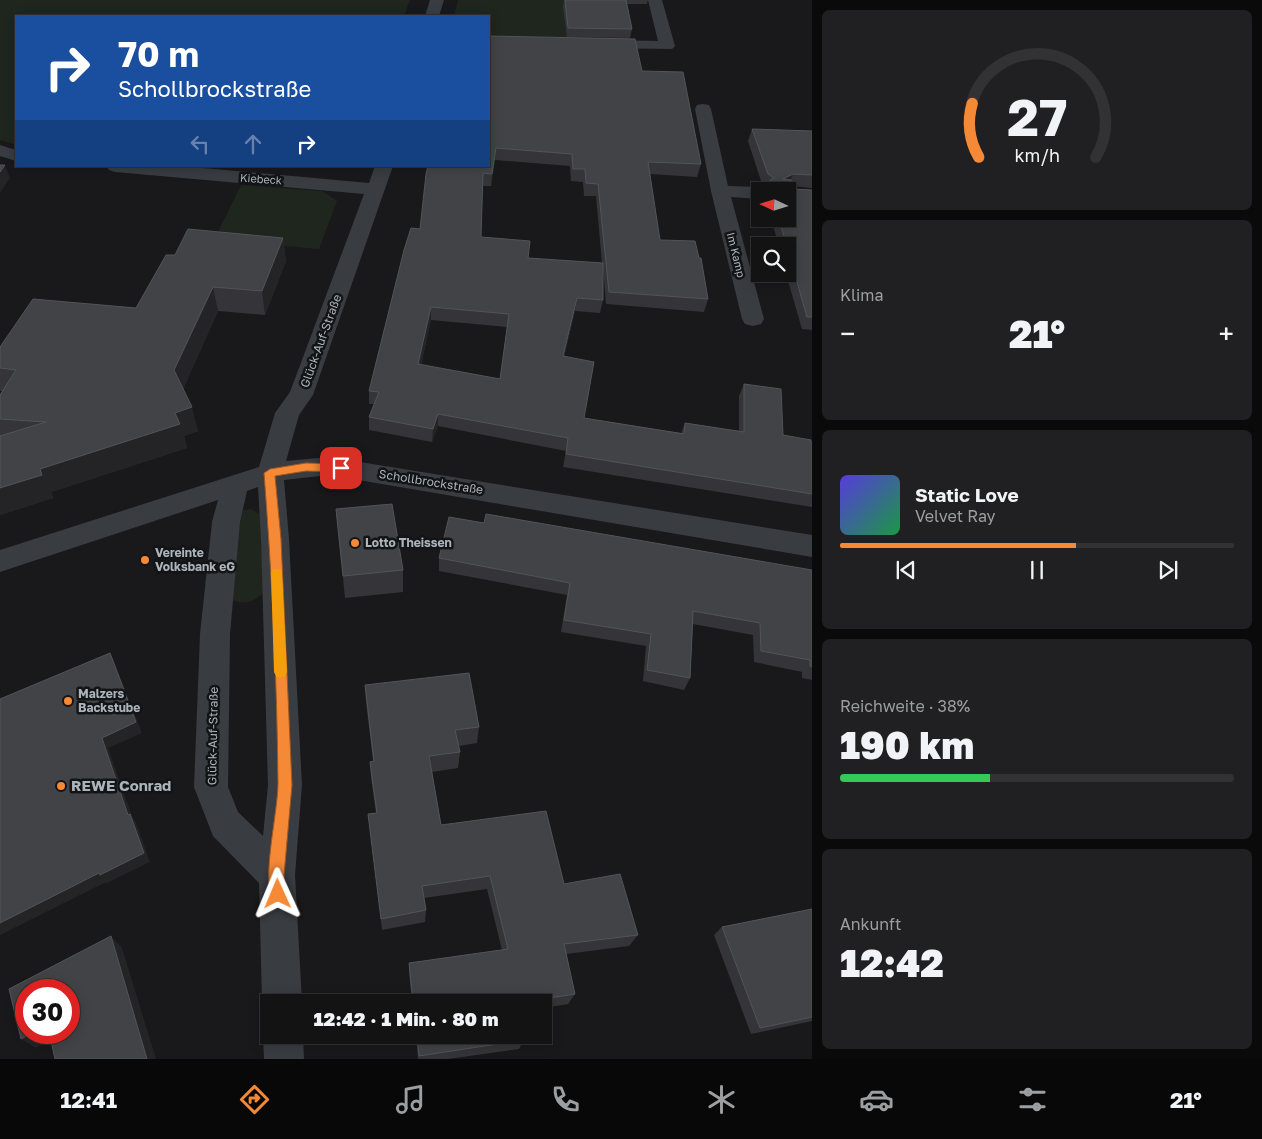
<!DOCTYPE html>
<html lang="de">
<meta charset="utf-8">
<style>
:root{--surface:#131314;--page:#202022;--text:#f1f3f6;--muted:#9d9ea0;--line:#323234;--accent:#f68935}
body{margin:0;font-family:"Golos Text",sans-serif;background:var(--page);color:var(--text);height:100vh;display:flex;flex-direction:column;font-size:19px;white-space:nowrap}
*{box-sizing:border-box;margin:0}
p{font-size:16px;color:var(--muted)}
.icon{flex:none;width:28px;height:28px;fill:none;stroke:currentColor;stroke-width:2;stroke-linecap:round;stroke-linejoin:round}
.map{position:relative;flex:1;overflow:hidden}
.panel{display:flex;flex-direction:column;gap:10px;padding:10px;background:#0a0a0b;width:450px}
.panel>*{flex:none}
.banner{position:absolute;left:15px;top:15px;width:475px;height:152px;border-radius:0px;box-shadow:0 2px 12px #0003,0 0 0 1px var(--line);background:#1a4fa0;color:#fff;overflow:hidden}
.needle{width:32px;rotate:274deg}
.tools{position:absolute;left:751px;top:182px;display:grid;gap:10px}
.tools a{display:grid;place-items:center;width:45px;height:45px;border-radius:0px;background:var(--surface);box-shadow:0 2px 12px #0003,0 0 0 1px var(--line);font-size:25px}
.speed{position:absolute;left:15px;top:979px;display:flex;gap:10px;font-size:25px;font-weight:700;text-align:center}
.speed>*{display:grid;place-content:center;width:65px;height:65px;border-radius:50%;background:var(--surface);box-shadow:0 2px 12px #0003,0 0 0 1px var(--line);line-height:1}
.speed .limit{border:8px solid #d22;background:#fff;color:#111}
.pin{position:absolute;display:grid;place-items:center;width:42px;height:42px;color:#fff;margin:-21px;border-radius:10px;box-shadow:0 2px 8px #0006}
.me{position:absolute;width:55px;margin:-28px;rotate:359deg;stroke-linejoin:round;filter:drop-shadow(0 0 4px #0008)}
.turn{display:flex;align-items:center;gap:18px;height:105px;padding:0 20px;font-size:22px}
.turn .icon{width:65px;height:65px;stroke-width:2.5}
.turn b{display:block;font-size:35px;line-height:42px}
.lanes{display:flex;align-items:center;height:48px;padding:0 20px;background:#0003;justify-content:center;gap:25px;direction:ltr}
.lanes .off{opacity:.35}
.big{font-size:38px;font-weight:800;line-height:1.1}
.panel .widget{flex:1;display:flex;flex-direction:column;justify-content:center;gap:8px;min-width:0;padding:0 18px;border-radius:8px;background:var(--page)}
.panel .dial{align-items:center;gap:0}
.dial svg{height:130px;overflow:visible;fill:none;stroke:var(--line);stroke-width:7;stroke-linecap:round;text-anchor:middle}
.dial text{fill:var(--text);stroke:none}
.song{display:flex;align-items:center;gap:15px}
.cover{width:60px;height:60px;border-radius:8px;background:linear-gradient(135deg,hsl(250 70% 55%),hsl(140 70% 35%))}
.played{height:5px;border-radius:2px;background:linear-gradient(90deg,var(--accent) 60%,var(--line) 60%)}
.keys{display:flex;justify-content:space-around;direction:ltr}
.heat{display:flex;justify-content:space-between;align-items:center;font-size:28px;direction:ltr}
.charge{height:8px;border-radius:4px;background:linear-gradient(90deg,#34c759 38%,var(--line) 0)}
.trip{position:absolute;left:260px;top:994px;width:292px;height:50px;border-radius:0px;background:var(--surface);box-shadow:0 2px 12px #0003,0 0 0 1px var(--line);font-weight:800;line-height:50px;text-align:center}
.tab-bar{display:flex;height:80px;justify-content:space-around;align-items:center;background:#080808;color:var(--muted)}
.tab-bar .icon{width:35px;height:35px}
.tab-bar .current{color:var(--accent)}
.tab-bar b{font-size:22px;color:var(--text)}
main{display:flex;flex:1;min-height:0}
.map>svg:first-child{display:block}
</style>
<main>
<div class="map">
<svg width="812" height="1059" viewBox="0 0 812 1059">
<rect width="100%" height="100%" fill="#19191b"/>
<!-- green -->
<g fill="#1f261e">
<path d="M0,0H410L404,16H16V145L0,140Z"/>
<path d="M458,0H571L565,7L568,39L489,36V16H454Z"/>
<path d="M241,185L322,191L337,201L319,249L214,240Z"/>
<path d="M251,509L260,514L268,589C252,603 245,607 226,597L238,511Z"/>
</g>
<g fill="none" stroke-linecap="round" stroke-linejoin="round">
<!-- street -->
<g fill="#393c40" fill-rule="evenodd">
<path d="M430,0H444L439,16H425Z"/>
<path d="M648,0H662L675,46L672,49L595,48L592,45L595,42L600,40L658,41Z"/>
<path d="M703,104L709,105L711,109L728,186L760,187L768,191H760V199L731,197L764,319L761,324L753,326L745,324L742,319L711,191L695,109L697,105Z"/>
<path d="M0,145L16,150V161L0,156Z"/>
<path d="M106,166H181L369,183L375,166H393L313,395L299,415L286,461L329,457L812,535V557L329,475L284,480L289,539L302,785L295,875L302,1002H269V1016L262,1002L259,883L213,836L194,787L200,634L212,522L218,500L0,572V550L259,467L275,413L290,392L364,194L115,172L109,170ZM258,487L261,539L268,785L263,836L238,812L228,787L230,634L240,522L247,491Z"/>
<path d="M269,1021V1035H303L304,1059H264L263,1035Z"/>
</g>
</g>
<!-- wall -->
<g fill="#353539" fill-rule="evenodd">
<path d="M564,0H648L647,4H627L632,29L630,38L567,37L563,7Z"/>
<path d="M489,36L642,71L701,164L697,177L650,174L660,240L708,299L704,312L606,304L603,268V300L600,313L575,311L564,357L584,418L681,433L685,423L739,431V396L744,384L783,435L812,442V507L563,467L566,451L438,426L432,442L369,430V417L374,404H369V391L420,229ZM495,160L570,166L571,181L583,182L584,196H596L602,263L528,258L481,237L482,186H491ZM431,320L507,327L500,379L421,365Z"/>
<path d="M752,129L812,131V188L792,186V189L812,190V330L802,329L786,274H788V246H779L771,219H788V191H766L767,189L763,187L748,141Z"/>
<path d="M283,238L286,261L265,315L218,311L183,389L198,431L184,436L187,448L51,492L53,498L0,515V395L2,391H0V347L136,308L175,255Z"/>
<path d="M336,509L403,570V592L345,598Z"/>
<path d="M484,523L812,570V680L802,678V672L754,662L753,635L693,624L690,678L684,690L643,681L646,646L561,632L567,595L439,571V558Z"/>
<path d="M365,685L479,727L477,743L459,746L460,752L458,768L432,772L441,825L564,884L638,935L629,946L566,954L575,994L568,1004L544,1008V1002H412L409,973V963L502,950L487,889L424,898L426,910L425,922L382,930L368,814L376,813L371,778L370,762L373,761L366,702Z"/>
<path d="M812,909V1021L751,1034L714,935L722,927Z"/>
<path d="M416,1035H537L532,1043L521,1045L519,1049L448,1059H418Z"/>
</g>
<!-- shaded-wall -->
<g fill="#242427">
<path d="M496,148L495,160L491,186L492,174Z"/>
<path d="M5,165L10,178L0,193V172Z"/>
<path d="M793,174L788,186L783,179Z"/>
<path d="M283,238L286,261L265,315L262,291Z"/>
<path d="M213,287L218,311L181,394L174,370Z"/>
<path d="M577,298L575,311L561,369L563,356Z"/>
<path d="M431,307V320L418,377V364Z"/>
<path d="M192,407L198,431L184,436L187,448L51,492L53,498L0,515V488L40,469L175,413Z"/>
<path d="M438,414V426L432,442L433,429Z"/>
<path d="M110,653L115,664L142,733L108,748L132,816L136,823L150,862L107,883L106,882L0,935V923L128,815L102,738Z"/>
<path d="M111,936L122,948L156,1059H147Z"/>
<path d="M33,1032H60L61,1033L36,1048L21,1039Z"/>
</g>
<!-- building -->
<g fill="#424347" stroke="#525459" fill-rule="evenodd">
<path d="M565,0H626L632,29L568,28Z"/>
<path d="M489,36L635,39L642,71L683,72L701,164L648,162L660,240L695,241L699,258H701L708,299L609,292L598,184L586,183L585,169H573L572,154L496,148L492,174L483,173L481,237L530,241L528,258L603,263V300L577,298L563,356L594,362L584,418L684,434L685,423L744,432V384L781,389L783,435L811,440V442H812V494L566,454L568,438L438,414L433,429L369,417L379,392L369,391L404,250L411,228L420,229L426,174L428,166H489ZM431,307L509,314L500,379L418,364Z"/>
<path d="M752,129L812,131V175L793,174L783,179L791,180L792,189L812,190V317H807L779,219H788V191H774L770,180L774,178L768,174Z"/>
<path d="M0,165H5L0,172Z"/>
<path d="M188,229L283,238L262,291L213,287L174,370L192,407L175,413L180,424L40,469L42,475L0,488V436L46,422L0,419V395L16,370L0,368V347L33,299L136,308L166,255H175Z"/>
<path d="M392,504L403,570L343,576L336,509Z"/>
<path d="M486,514L812,570V667L810,666V660L761,651L760,623L693,611L690,678L647,670L651,634L564,620L570,583L439,558L449,517L484,523Z"/>
<path d="M110,653L136,722L102,738L128,815L130,814L144,853L100,875L99,873L0,923V699Z"/>
<path d="M469,673L479,727L455,730L460,752L429,756L441,825L546,811L564,884L620,874L638,935L564,944L575,994L531,1001V1002H413L409,963L508,949L490,876L422,886L426,910L381,919L368,814L377,813L370,762L374,761L365,685Z"/>
<path d="M812,909V1017L760,1028L722,927Z"/>
<path d="M111,936L147,1059H55L49,1032H69V990H26V1032H33L21,1039L9,989Z"/>
<path d="M417,1035H537L524,1038V1040L419,1056Z"/>
</g>
<!-- route -->
<path fill="#f68935" stroke="#a05922" d="M306,463L341,464L347,468L341,472L306,471L275,476L281,539L292,785L284,875L285,894L283,900L278,902L272,900C262,876 278,812 278,783C277,680 272,576 264,473L270,469Z"/>
<!-- slow -->
<path fill="#f59e0b" d="M277,569L281,570L282,573L287,672L285,676L280,678L276,676L274,672L271,573L272,570Z"/>
<!-- markers -->
<g fill="#f68935" stroke="#131416" stroke-width="2">
<circle cx="355" cy="543" r="5"/>
<circle cx="145" cy="560" r="5"/>
<circle cx="68" cy="701" r="5"/>
<circle cx="61" cy="786" r="5"/>
</g>
<g text-anchor="middle" stroke-width="5" stroke-linejoin="round" paint-order="stroke">
<!-- far-street labels -->
<g font-size="11" fill="#abb3bb" stroke="#131416">
<text transform="translate(261 179) rotate(4)" y="4">Kiebeck</text>
<text transform="translate(736 255) rotate(76)" y="4">Im Kamp</text>
</g>
<!-- street labels -->
<g font-size="12" fill="#abb3bb" stroke="#131416">
<text transform="translate(321 341) rotate(-70)" y="4">Glück-Auf-Straße</text>
<text transform="translate(431 482) rotate(9)" y="4">Schollbrockstraße</text>
<text transform="translate(213 736) rotate(-89)" y="4">Glück-Auf-Straße</text>
</g>
<!-- poi labels -->
<g font-size="12" font-weight="bold" fill="#abb3bb" stroke="#131416" text-anchor="start">
<text x="365" y="547">Lotto Theissen</text>
<text x="155" y="557">Vereinte<tspan x="155" dy="14">Volksbank eG</tspan></text>
<text x="78" y="698">Malzers<tspan x="78" dy="14">Backstube</tspan></text>
</g>
<!-- near-poi labels -->
<g font-size="15" font-weight="bold" fill="#abb3bb" stroke="#131416" text-anchor="start">
<text x="71" y="791">REWE Conrad</text>
</g>
</g>
</svg>
<div class="tools">
<a><svg class="needle" viewBox="-14 -14 28 28"><path d="M0-13l5 13h-10z" fill="#e53935"/><path d="M0 13l5-13h-10z" fill="#9d9ea0"/></svg></a>
<a><svg class="icon" aria-label="search" viewBox="0 0 24 24"><circle cx="10" cy="10" r="6"/><path d="M15 15l6 6"/></svg></a>
</div>
<div class="speed"><div class="limit">30</div></div>
<div class="pin" style="left:341px;top:468px;background:#d93025"><svg class="icon" aria-label="arrive" viewBox="0 0 24 24"><path d="M6 21V4h12l-3 4 3 4H6"/></svg></div>
<svg class="me" style="left:278px;top:894px" viewBox="-20 -20 40 40"><path d="M0-17L14 15 0 8-14 15z" fill="#f68935" stroke="#fff" stroke-width="4"/></svg>
<div class="trip">12:42 · 1 Min. · 80 m</div>
<div class="banner">
<div class="turn"><svg class="icon" aria-label="right" viewBox="0 0 24 24"><path d="M7 20v-9h11M14 6l5 5-5 5"/></svg><div><b>70 m</b>Schollbrockstraße</div></div>
<div class="lanes"><svg class="icon off" aria-label="left" viewBox="0 0 24 24"><path d="M17 20v-9H6M10 6l-5 5 5 5"/></svg><svg class="icon off" aria-label="ahead" viewBox="0 0 24 24"><path d="M12 20V5M6 11l6-6 6 6"/></svg><svg class="icon" aria-label="right" viewBox="0 0 24 24"><path d="M7 20v-9h11M14 6l5 5-5 5"/></svg></div>
</div>
</div>
<section class="panel">
<div class="widget dial"><svg viewBox="0 0 100 80">
<path d="M14 69A42 42 0 1 1 86 69"/>
<path d="M14 69A42 42 0 0 1 10 36" stroke="#f68935"/>
<text x="50" y="56" font-size="32" font-weight="700">27</text>
<text x="50" y="72" font-size="11">km/h</text>
</svg></div>
<div class="widget"><p>Klima</p>
<div class="heat"><a>−</a><b class="big">21°</b><a>+</a></div>
</div>
<div class="widget">
<div class="song"><i class="cover"></i><div><b>Static Love</b><p>Velvet Ray</p></div></div>
<div class="played"></div>
<div class="keys"><svg class="icon" aria-label="previous" viewBox="0 0 24 24"><path d="M18 5L8 12l10 7zM5 5v14"/></svg><svg class="icon" aria-label="pause" viewBox="0 0 24 24"><path d="M8 5v14M16 5v14"/></svg><svg class="icon" aria-label="next" viewBox="0 0 24 24"><path d="M6 5l10 7-10 7zM19 5v14"/></svg></div>
</div>
<div class="widget"><p>Reichweite · 38%</p><b class="big">190 km</b><div class="charge"></div></div>
<div class="widget"><p>Ankunft</p><b class="big">12:42</b></div>
</section>
</main>
<nav class="tab-bar">
<b>12:41</b>
<svg class="icon current" aria-label="directions" viewBox="0 0 24 24"><path d="M12 3l9 9-9 9-9-9zM9 14v-3h6M13 9l2 2-2 2"/></svg>
<svg class="icon" aria-label="music" viewBox="0 0 24 24"><path d="M9 18V5l10-2v13"/><circle cx="6" cy="18" r="3"/><circle cx="16" cy="16" r="3"/></svg>
<svg class="icon" aria-label="phone" viewBox="0 0 24 24"><path d="M5 4h4l2 5-3 2q2 4 5 5l2-3 5 2v4C11 20 4 13 5 4z"/></svg>
<svg class="icon" aria-label="climate" viewBox="0 0 24 24"><path d="M12 3v18M4 7l16 10M4 17L20 7"/></svg>
<svg class="icon" aria-label="car" viewBox="0 0 24 24"><path d="M5 17H2v-5l4-1 3-4h7l3 4 3 1v5h-3M9 17h6M6 11h13"/><circle cx="7" cy="17" r="2"/><circle cx="17" cy="17" r="2"/></svg>
<svg class="icon" aria-label="filters" viewBox="0 0 24 24"><path d="M4 7h16M4 17h16"/><circle cx="9" cy="7" r="2"/><circle cx="15" cy="17" r="2"/></svg>
<b>21°</b>
</nav>
